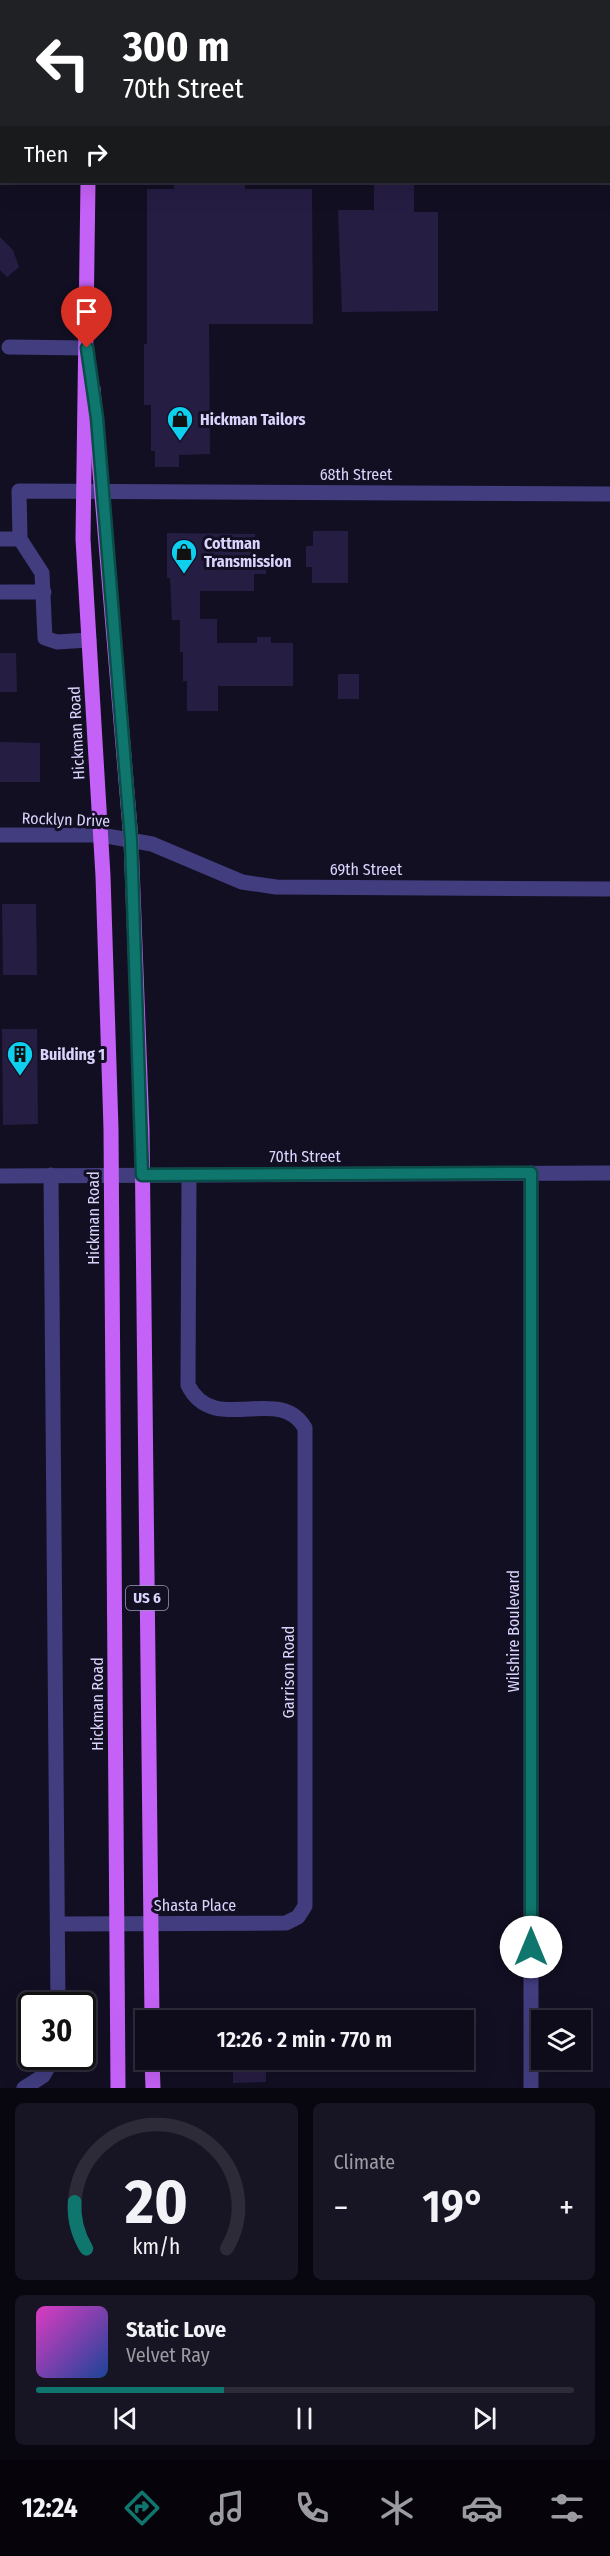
<!DOCTYPE html>
<meta charset="utf-8">
<style>
:root{--surface:#0e0b1a;--page:#171423;--text:#f1f3f6;--muted:#9b9ba2;--line:#2e2b39;--accent:#0f766e}
body{margin:0;font-family:"Fira Sans Condensed",sans-serif;background:var(--page);color:var(--text);height:100vh;display:flex;flex-direction:column;font-size:22px;white-space:nowrap}
*{box-sizing:border-box;margin:0}
p{font-size:20px;color:var(--muted)}
.icon{flex:none;width:33px;height:33px;fill:none;stroke:currentColor;stroke-width:2;stroke-linecap:round;stroke-linejoin:round}
.map{position:relative;height:2088px;overflow:hidden}
.sheet{display:flex;flex-direction:column;gap:15px;padding:15px;background:#08060e;flex:1}
.sheet>*{flex:none}
.top-card{position:absolute;left:0px;top:0px;width:610px;height:183px;box-shadow:0 6px 24px #0002,0 0 0 2px var(--line);background:#202124;color:#fff;overflow:hidden}
.fabs{position:absolute;left:531px;top:2010px;display:grid;gap:12px}
.fabs a{display:grid;place-items:center;width:60px;height:60px;border-radius:0px;background:var(--surface);box-shadow:0 6px 24px #0002,0 0 0 2px var(--line);font-size:30px}
.speed{position:absolute;left:18px;top:1992px;display:flex;gap:12px;font-size:30px;font-weight:700;text-align:center}
.speed>*{display:grid;place-content:center;width:78px;height:78px;border-radius:50%;background:var(--surface);box-shadow:0 6px 24px #0002,0 0 0 2px var(--line);line-height:1}
.speed .limit{border:3px solid #111;border-radius:9px;background:#fff;color:#111}
.pin{position:absolute;display:grid;place-items:center;width:51px;height:51px;color:#fff;margin:-62px -26px;border-radius:50% 50% 50% 0;rotate:-45deg;box-shadow:0 0 6px #0007}
.pin .icon{rotate:45deg}
.me{position:absolute;width:66px;margin:-33px;rotate:0deg;stroke-linejoin:round;filter:drop-shadow(0 0 4px #0008)}
.turn{display:flex;align-items:center;gap:21px;height:126px;padding:0 24px;font-size:27px}
.turn .icon{width:78px;height:78px;stroke-width:2.5}
.turn b{display:block;font-size:42px;line-height:51px}
.then{display:flex;align-items:center;height:57px;padding:0 24px;background:#0003;gap:12px;font-size:22px}
.big{font-size:45px;font-weight:600;line-height:1.1}
.sheet .tile{flex:1;display:flex;flex-direction:column;justify-content:center;gap:9px;min-width:0;padding:0 21px;border-radius:9px;background:var(--page)}
.sheet .dial{align-items:center;gap:0}
.dial svg{height:156px;overflow:visible;fill:none;stroke:var(--line);stroke-width:7;stroke-linecap:round;text-anchor:middle}
.dial text{fill:var(--text);stroke:none}
.song{display:flex;align-items:center;gap:18px}
.cover{width:72px;height:72px;border-radius:9px;background:linear-gradient(135deg,hsl(310 70% 55%),hsl(220 70% 35%))}
.played{height:6px;border-radius:3px;background:linear-gradient(90deg,var(--accent) 35%,var(--line) 35%)}
.keys{display:flex;justify-content:space-around;direction:ltr}
.heat{display:flex;justify-content:space-between;align-items:center;font-size:33px;direction:ltr}
.sheet .tiles{flex:1;display:grid;gap:15px;grid-template-columns:1fr 1fr}
.tile:last-child{grid-column:span 2}
.trip{position:absolute;left:135px;top:2010px;width:339px;height:60px;border-radius:0px;background:var(--surface);box-shadow:0 6px 24px #0002,0 0 0 2px var(--line);font-weight:600;line-height:60px;text-align:center}
.tab-bar{display:flex;height:96px;justify-content:space-around;align-items:center;background:#06040a;color:var(--muted)}
.tab-bar .icon{width:42px;height:42px}
.tab-bar .selected{color:var(--accent)}
.tab-bar b{font-size:27px;color:var(--text)}
.map>svg:first-child{display:block}
</style>
<div class="map">
<svg width="610" height="2088" viewBox="0 0 610 2088">
<rect width="100%" height="100%" fill="#130f23"/>
<!-- building -->
<g fill="#261d43">
<path d="M174,182H245V189H312L313,324H209L210,454L179,455V467H155V451H151V405H144V344H147V189H174Z"/>
<path d="M374,182H414V212H438V311L342,312L338,210H374Z"/>
<path d="M0,237L13,250L19,267L7,277L0,270Z"/>
<path d="M313,531H348V583H312V567H306V546H313Z"/>
<path d="M167,533L255,534V556H266V574H254V591H200V619H217V643H257V637H271V643H293V686H218V711H187V681H183V652H180V620H172L170,578H167Z"/>
<path d="M0,653H16L17,692H0Z"/>
<rect x="338" y="674" width="21" height="25"/>
<path d="M0,742L40,743V782H0Z"/>
<path d="M2,904H36L37,975H3Z"/>
<path d="M2,1029H37L38,1124L3,1125Z"/>
<path d="M233,2060H266V2082L233,2083Z"/>
</g>
<g fill="none" stroke-linecap="round" stroke-linejoin="round">
<!-- minor -->
<g stroke="#423d7f" stroke-width="15">
<path d="M0,65H2"/>
<path d="M9,347L87,348"/>
<path d="M0,539H20"/>
<path d="M2,592H44"/>
<path d="M89,640L57,642L45,638L42,573L20,539L19,491L610,494"/>
<path d="M0,835H101L152,844L242,882L276,887L610,889"/>
<path d="M531,1173V2088"/>
<path d="M51,1175L58,2006"/>
<path d="M0,1176L610,1173"/>
<path d="M58,1924L286,1923L298,1917L305,1906V1428C280,1383 213,1437 188,1385L189,1175"/>
<path d="M24,2088L43,2076L55,2056"/>
</g>
<!-- major -->
<g stroke="#c461f6" stroke-width="15">
<path d="M77,2V0"/>
<path d="M97,2V0"/>
<path d="M88,182L83,539L103,876L111,1129L118,2088"/>
<path d="M93,389L131,840L142,1130L152,2020"/>
<path d="M152,2060L153,2088"/>
</g>
</g>
<g fill="none" stroke-linecap="round" stroke-linejoin="round">
<!-- route casing -->
<g stroke="#0a4d48" stroke-width="15">
<path id="route" d="M87,348L97,418L131,840L142,1175L531,1173V1947"/>
</g>
<!-- route -->
<use href="#route" stroke="#0f766e" stroke-width="10"/>
</g>
<!-- icons -->
<defs>
<g id="shop-pin" transform="scale(1.35)"><path d="M0 17L-7.5 6A9.5 9.5 0 1 1 7.5 6Z" fill="#0ecfee" stroke="#130f23"/><path d="M-5-2.5h2.3a2.7 3.5 0 0 1 5.4 0H5L5.5 6h-11ZM-1.5-2.5h3a1.5 2.3 0 0 0-3 0Z" fill="#111"/></g>
<g id="building-pin" transform="scale(1.35)"><path d="M0 17L-7.5 6A9.5 9.5 0 1 1 7.5 6Z" fill="#0ecfee" stroke="#130f23"/><path d="M-4-6H4V6H1V3H-1V6H-4ZM-2.5-4.3h1.7v1.8h-1.7ZM.8-4.3h1.7v1.8H.8ZM-2.5-1h1.7V.8h-1.7ZM.8-1h1.7V.8H.8Z" fill="#111"/></g>
</defs>
<g fill-rule="evenodd">
<use href="#shop-pin" x="180" y="419"/>
<use href="#shop-pin" x="184" y="552"/>
<use href="#building-pin" x="20" y="1054"/>
</g>
<g text-anchor="middle" stroke-width="6" stroke-linejoin="round" paint-order="stroke">
<!-- shield labels -->
<rect fill="#130f23" stroke="#9e99bb" stroke-width="1.5" x="126" y="1586" width="42" height="24" rx="4.5"/>
<g font-size="15" font-weight="bold" fill="#dad4fc">
<text x="147" y="1603">US 6</text>
</g>
<!-- poi labels -->
<g font-size="16" font-weight="bold" fill="#dad4fc" stroke="#130f23" text-anchor="start">
<text x="200" y="425">Hickman Tailors</text>
<text x="204" y="549">Cottman<tspan x="204" dy="18">Transmission</tspan></text>
<text x="40" y="1060">Building 1</text>
</g>
<!-- street labels -->
<g font-size="16" fill="#dad4fc" stroke="#130f23">
<text x="356" y="480">68th Street</text>
<text transform="translate(76 733) rotate(-93)" y="6">Hickman Road</text>
<text transform="translate(66 819) rotate(2)" y="6">Rocklyn Drive</text>
<text x="366" y="875">69th Street</text>
<text x="305" y="1162">70th Street</text>
<text transform="translate(93 1218) rotate(-90)" y="6">Hickman Road</text>
<text transform="translate(513 1631) rotate(-90)" y="6">Wilshire Boulevard</text>
<text transform="translate(288 1672) rotate(-90)" y="6">Garrison Road</text>
<text transform="translate(97 1704) rotate(-90)" y="6">Hickman Road</text>
<text x="195" y="1911">Shasta Place</text>
</g>
</g>
</svg>
<div class="fabs">
<a><svg class="icon" aria-label="layers" viewBox="0 0 24 24"><path d="M12 4l9 5-9 5-9-5zM3 14l9 5 9-5"/></svg></a>
</div>
<div class="speed"><div class="limit">30</div></div>
<div class="pin" style="left:87px;top:348px;background:#d93025"><svg class="icon" aria-label="arrive" viewBox="0 0 24 24"><path d="M6 21V4h12l-3 4 3 4H6"/></svg></div>
<svg class="me" style="left:531px;top:1947px" viewBox="-20 -20 40 40"><circle r="19" fill="#fff"/><path d="M0-13L10 11 0 6-10 11z" fill="#0f766e"/></svg>
<div class="trip">12:26 · 2 min · 770 m</div>
<div class="top-card">
<div class="turn"><svg class="icon" aria-label="left" viewBox="0 0 24 24"><path d="M17 20v-9H6M10 6l-5 5 5 5"/></svg><div><b>300 m</b>70th Street</div></div>
<div class="then">Then<svg class="icon" aria-label="right" viewBox="0 0 24 24"><path d="M7 20v-9h11M14 6l5 5-5 5"/></svg></div>
</div>
</div>
<section class="sheet">
<div class="tiles">
<div class="tile dial"><svg viewBox="0 0 100 80">
<path d="M14 69A42 42 0 1 1 86 69"/>
<path d="M14 69A42 42 0 0 1 8 45" stroke="#0f766e"/>
<text x="50" y="56" font-size="32" font-weight="700">20</text>
<text x="50" y="72" font-size="11">km/h</text>
</svg></div>
<div class="tile"><p>Climate</p>
<div class="heat"><a>−</a><b class="big">19°</b><a>+</a></div>
</div>
<div class="tile">
<div class="song"><i class="cover"></i><div><b>Static Love</b><p>Velvet Ray</p></div></div>
<div class="played"></div>
<div class="keys"><svg class="icon" aria-label="previous" viewBox="0 0 24 24"><path d="M18 5L8 12l10 7zM5 5v14"/></svg><svg class="icon" aria-label="pause" viewBox="0 0 24 24"><path d="M8 5v14M16 5v14"/></svg><svg class="icon" aria-label="next" viewBox="0 0 24 24"><path d="M6 5l10 7-10 7zM19 5v14"/></svg></div>
</div>
</div>
</section>
<nav class="tab-bar">
<b>12:24</b>
<svg class="icon selected" aria-label="directions" viewBox="0 0 24 24"><path d="M12 3l9 9-9 9-9-9zM9 14v-3h6M13 9l2 2-2 2"/></svg>
<svg class="icon" aria-label="music" viewBox="0 0 24 24"><path d="M9 18V5l10-2v13"/><circle cx="6" cy="18" r="3"/><circle cx="16" cy="16" r="3"/></svg>
<svg class="icon" aria-label="phone" viewBox="0 0 24 24"><path d="M5 4h4l2 5-3 2q2 4 5 5l2-3 5 2v4C11 20 4 13 5 4z"/></svg>
<svg class="icon" aria-label="climate" viewBox="0 0 24 24"><path d="M12 3v18M4 7l16 10M4 17L20 7"/></svg>
<svg class="icon" aria-label="car" viewBox="0 0 24 24"><path d="M5 17H2v-5l4-1 3-4h7l3 4 3 1v5h-3M9 17h6M6 11h13"/><circle cx="7" cy="17" r="2"/><circle cx="17" cy="17" r="2"/></svg>
<svg class="icon" aria-label="filters" viewBox="0 0 24 24"><path d="M4 7h16M4 17h16"/><circle cx="9" cy="7" r="2"/><circle cx="15" cy="17" r="2"/></svg>
</nav>
